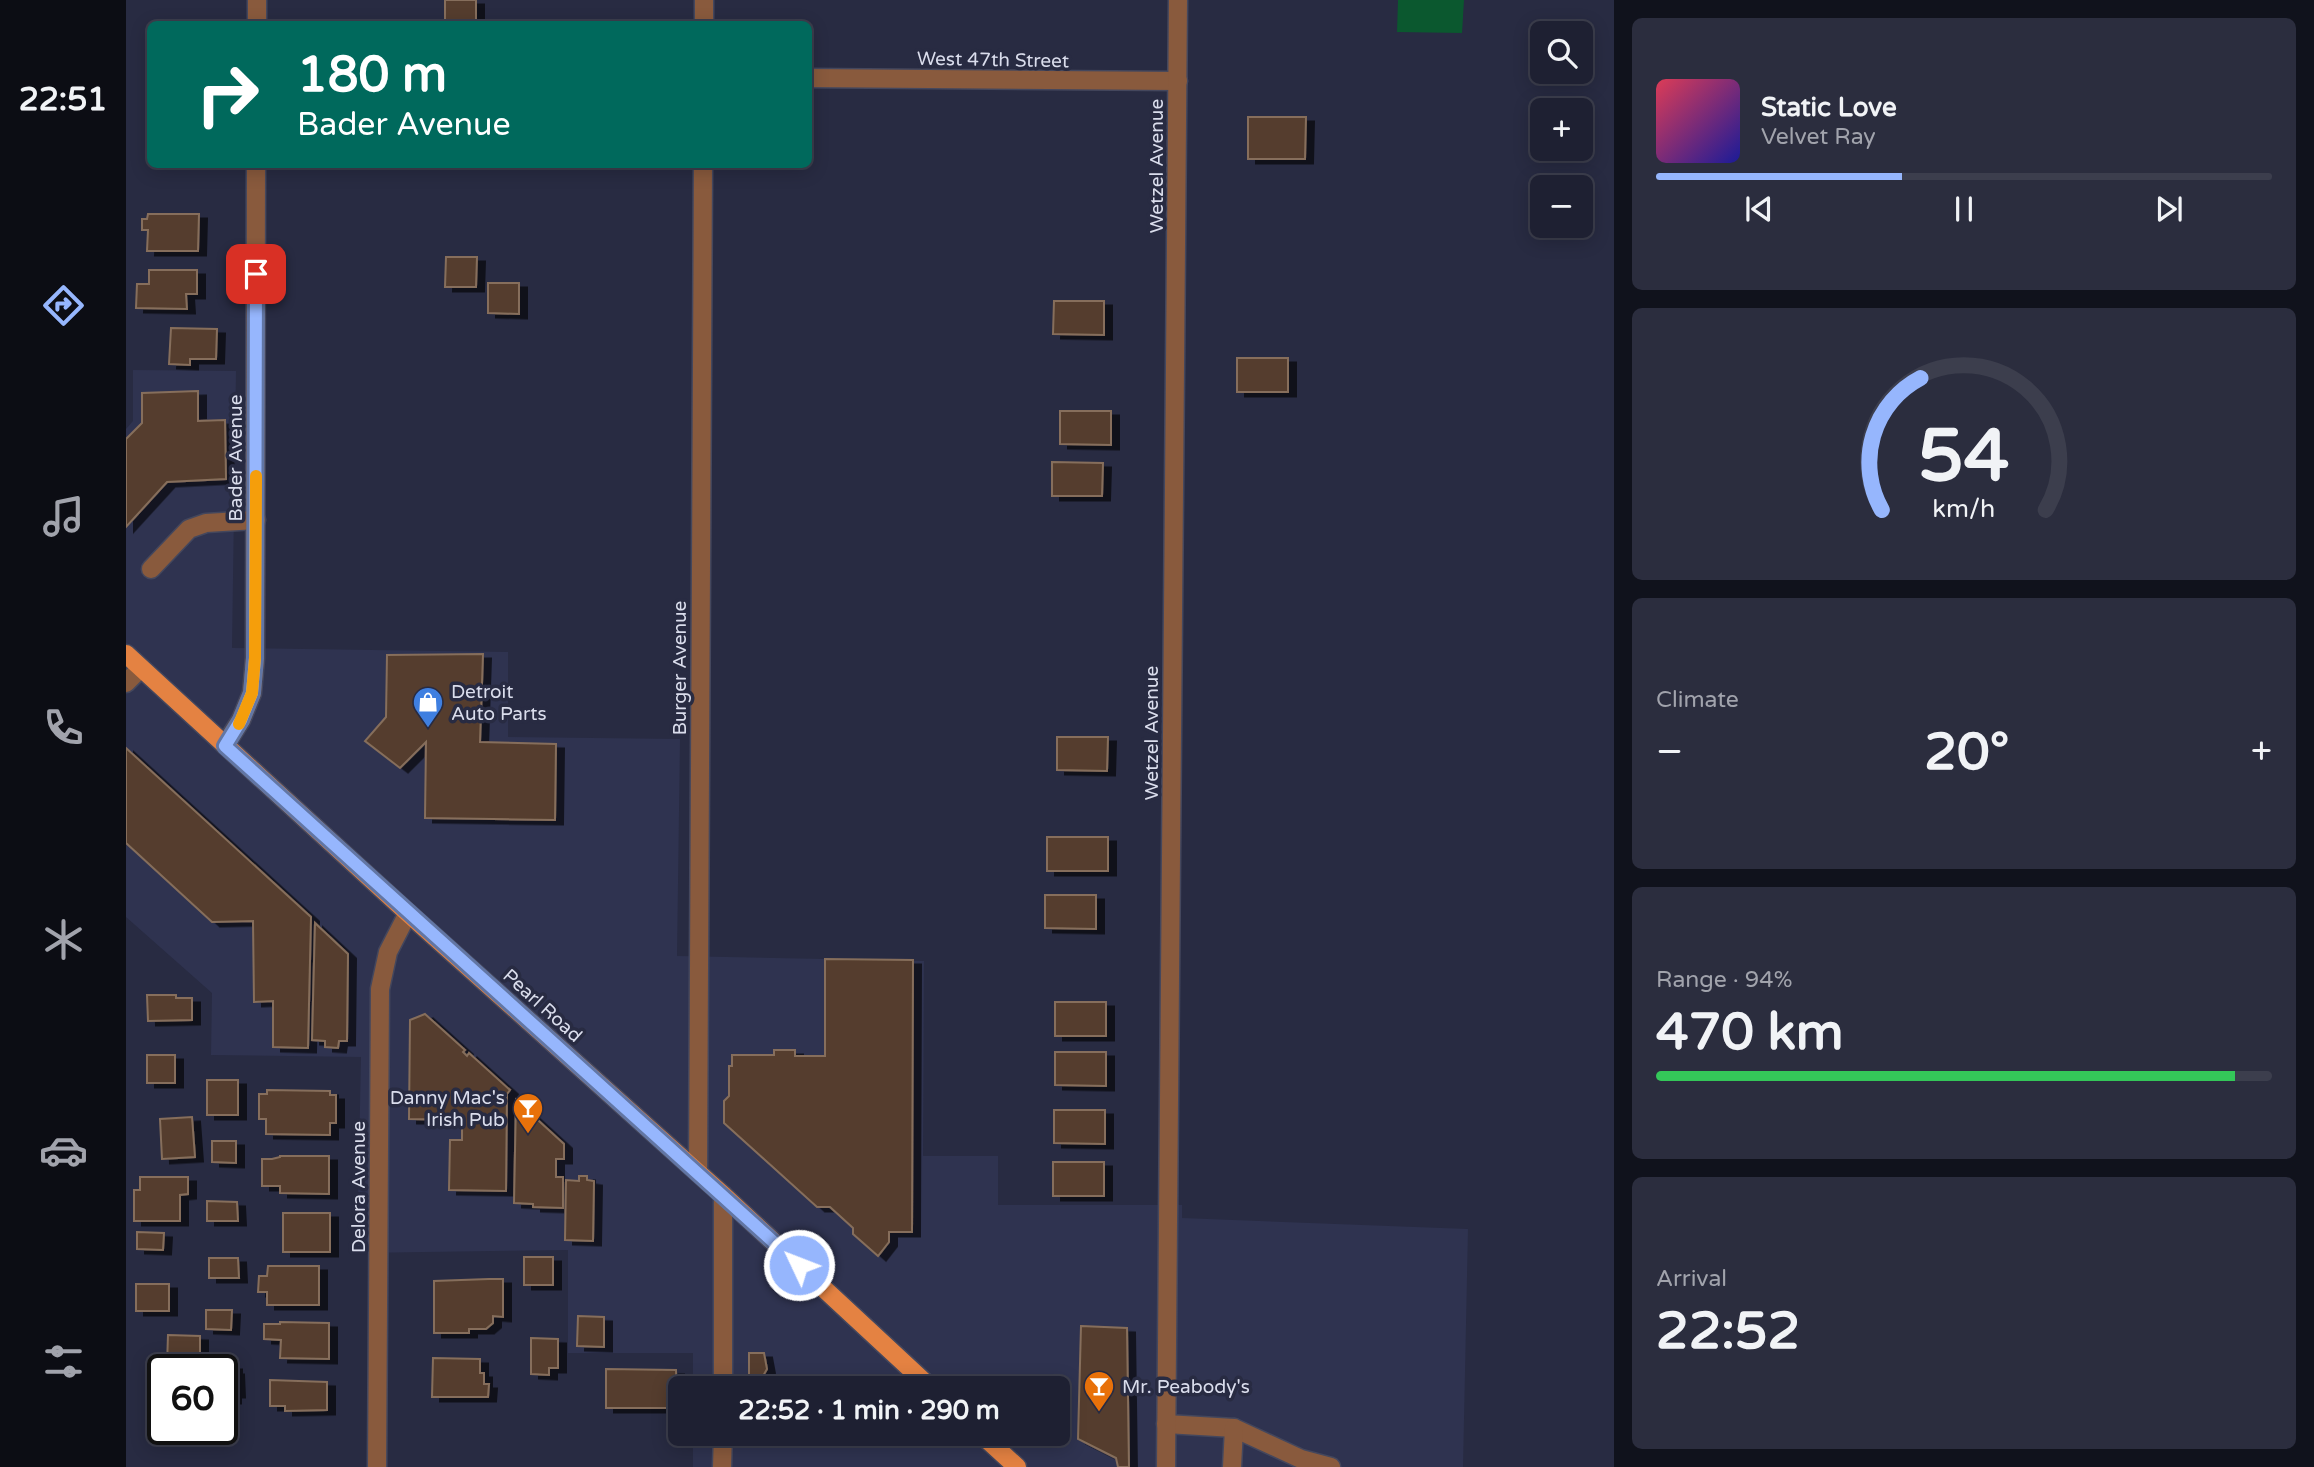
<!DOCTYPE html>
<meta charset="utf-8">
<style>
:root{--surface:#1e2032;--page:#2b2d3e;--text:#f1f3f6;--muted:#a1a3ac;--line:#3c3e4d;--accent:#96b6fd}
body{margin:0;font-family:"Varela Round",sans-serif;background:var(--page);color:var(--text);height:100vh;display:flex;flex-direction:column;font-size:26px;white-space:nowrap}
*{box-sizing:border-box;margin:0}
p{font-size:23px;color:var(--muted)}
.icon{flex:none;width:38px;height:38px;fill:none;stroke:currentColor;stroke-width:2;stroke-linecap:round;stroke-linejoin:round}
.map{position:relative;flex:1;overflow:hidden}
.panel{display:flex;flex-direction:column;gap:18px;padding:18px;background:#10121c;width:700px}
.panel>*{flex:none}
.banner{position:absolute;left:21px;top:21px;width:665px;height:147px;border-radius:10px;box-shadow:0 4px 18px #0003,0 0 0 2px var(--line);background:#00695c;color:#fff;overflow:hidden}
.tools{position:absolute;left:1404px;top:21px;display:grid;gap:14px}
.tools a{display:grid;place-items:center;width:63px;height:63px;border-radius:10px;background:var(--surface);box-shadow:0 4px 18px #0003,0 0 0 2px var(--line);font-size:35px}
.speed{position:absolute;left:21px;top:1354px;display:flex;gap:14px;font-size:35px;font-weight:700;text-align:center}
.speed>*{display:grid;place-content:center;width:91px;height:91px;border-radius:50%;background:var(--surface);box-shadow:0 4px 18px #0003,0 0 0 2px var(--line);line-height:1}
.speed .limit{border:4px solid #111;border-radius:10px;background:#fff;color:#111}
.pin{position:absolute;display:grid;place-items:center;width:60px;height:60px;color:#fff;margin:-30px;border-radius:14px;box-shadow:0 4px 10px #0006}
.me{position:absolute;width:77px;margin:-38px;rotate:313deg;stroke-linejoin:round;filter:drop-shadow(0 0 5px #0008)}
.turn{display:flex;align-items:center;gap:24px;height:147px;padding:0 35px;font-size:32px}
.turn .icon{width:91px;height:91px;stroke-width:2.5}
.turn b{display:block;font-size:49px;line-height:60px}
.big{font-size:52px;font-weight:700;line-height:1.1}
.panel .tile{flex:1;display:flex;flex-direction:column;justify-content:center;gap:10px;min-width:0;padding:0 24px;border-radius:10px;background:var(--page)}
.panel .dial{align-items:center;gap:0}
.dial svg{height:182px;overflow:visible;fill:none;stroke:var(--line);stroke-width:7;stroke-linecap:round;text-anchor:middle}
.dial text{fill:var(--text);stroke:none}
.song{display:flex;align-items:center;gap:21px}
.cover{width:84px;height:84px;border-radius:10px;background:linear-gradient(135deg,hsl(350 70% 55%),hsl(240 70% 35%))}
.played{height:7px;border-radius:4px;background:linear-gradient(90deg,var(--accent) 40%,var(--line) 40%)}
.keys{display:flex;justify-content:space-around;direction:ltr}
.heat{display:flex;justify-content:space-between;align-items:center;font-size:38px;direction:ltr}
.charge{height:10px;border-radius:5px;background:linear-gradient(90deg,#34c759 94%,var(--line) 0)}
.trip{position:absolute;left:542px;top:1376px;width:402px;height:70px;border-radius:10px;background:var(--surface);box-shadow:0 4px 18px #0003,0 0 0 2px var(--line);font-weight:700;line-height:70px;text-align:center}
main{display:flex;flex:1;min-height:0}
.tabs{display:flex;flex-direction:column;width:126px;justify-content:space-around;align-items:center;background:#0c0d14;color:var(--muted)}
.tabs .icon{width:49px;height:49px}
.tabs .selected{color:var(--accent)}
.tabs b{font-size:32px;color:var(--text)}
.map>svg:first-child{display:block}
</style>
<main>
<nav class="tabs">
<b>22:51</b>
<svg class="icon selected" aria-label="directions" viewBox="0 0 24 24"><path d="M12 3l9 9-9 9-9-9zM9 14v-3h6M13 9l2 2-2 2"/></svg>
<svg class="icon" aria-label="music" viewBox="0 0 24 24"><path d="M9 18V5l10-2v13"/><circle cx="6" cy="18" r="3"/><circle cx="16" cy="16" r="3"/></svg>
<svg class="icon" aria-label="phone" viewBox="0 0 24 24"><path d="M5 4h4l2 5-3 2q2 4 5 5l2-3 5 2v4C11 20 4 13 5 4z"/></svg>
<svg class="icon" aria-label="climate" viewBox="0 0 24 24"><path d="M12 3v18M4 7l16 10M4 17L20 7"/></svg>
<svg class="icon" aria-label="car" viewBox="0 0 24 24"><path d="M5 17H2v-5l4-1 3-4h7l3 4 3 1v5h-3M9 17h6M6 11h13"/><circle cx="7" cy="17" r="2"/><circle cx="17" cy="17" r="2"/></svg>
<svg class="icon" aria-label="filters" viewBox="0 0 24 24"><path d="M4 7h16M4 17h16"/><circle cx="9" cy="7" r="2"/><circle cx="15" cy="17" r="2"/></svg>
</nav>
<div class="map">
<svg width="1488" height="1467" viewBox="0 0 1488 1467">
<defs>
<filter id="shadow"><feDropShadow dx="8" dy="4.5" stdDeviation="0" flood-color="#0009"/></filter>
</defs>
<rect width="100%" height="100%" fill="#282b42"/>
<!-- built -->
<path fill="#2f3350" d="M7,370L110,371L106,648L382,652V737L554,739L551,956L798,961L797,1156H872V1205H1056V1218L1342,1229L1337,1467H567V1433H933V1388H567V1353H442V1250L231,1253L235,1057L85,1055L86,993L0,917V429L7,421Z"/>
<!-- green -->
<path fill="#0b582f" d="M1272,0H1338L1336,33L1271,32Z"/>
<!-- building -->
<g fill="#543e2d" stroke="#866e5b" stroke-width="2" filter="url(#shadow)">
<path d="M319,0H350V22L319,21Z"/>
<path d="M1122,117H1180L1179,159H1122Z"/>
<path d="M22,214H73L72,251H21L22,230H16V219H21Z"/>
<path d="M320,257H351L350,287H319Z"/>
<path d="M23,270H71V294H60L61,309L10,308L11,284H23Z"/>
<path d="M362,283H393V314L362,313Z"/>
<path d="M928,301H978V335L927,334Z"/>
<path d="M45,328L91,329L90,359H64V365L43,364Z"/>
<rect x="1111" y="358" width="51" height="34"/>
<path d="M72,391V421L99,420L100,479L41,482L0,527V439L16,423V393Z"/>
<path d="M934,411H985V445L934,444Z"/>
<path d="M926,462L977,463L976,496H926Z"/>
<path d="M357,654L354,742L430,744L429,820L299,818L300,742L274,768L239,741L260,717L261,655Z"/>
<path d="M931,737H982L981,771L931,770Z"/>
<path d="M0,748L185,917L182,1048L147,1047V1001L128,1002L127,921L86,922L0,843Z"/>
<rect x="921" y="837" width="61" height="34"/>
<path d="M919,895H970V929L919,928Z"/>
<path d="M189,923L222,954L221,1041H213L212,1048L199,1047V1041L186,1040Z"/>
<path d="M699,959L787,960L786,1232H763V1242L752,1256L727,1234V1228L704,1207H691L598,1123V1101L603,1096V1066H606V1055H648V1050H669V1056H699Z"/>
<path d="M21,995H50V998H66V1020L22,1021Z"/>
<rect x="929" y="1002" width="51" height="34"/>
<path d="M299,1014L339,1050L337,1052L341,1056L343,1053L384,1090L381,1094L380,1191L323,1190L324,1140H336V1120L283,1119L284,1020Z"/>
<path d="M929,1052H980V1086L929,1085Z"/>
<rect x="21" y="1055" width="28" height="28"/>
<rect x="81" y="1080" width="31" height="35"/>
<path d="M141,1090L204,1091V1095H210V1123H204V1135L140,1134V1119H133V1094H141Z"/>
<path d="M390,1100L438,1144V1159H430V1177H437V1208L407,1207V1204L388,1203Z"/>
<path d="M928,1110H979V1144L928,1143Z"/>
<path d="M66,1117L69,1157L36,1159L34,1119Z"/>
<path d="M86,1141H110V1163L86,1162Z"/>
<path d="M154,1156H203V1194L154,1193V1186H136V1159H146L154,1157Z"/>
<rect x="927" y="1162" width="51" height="34"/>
<path d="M453,1176H461V1180L468,1181L467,1241L439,1240L440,1180L453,1181Z"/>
<path d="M14,1177H62V1194L54,1195V1221H8V1190H14Z"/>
<path d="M81,1201L111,1202L112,1221H81Z"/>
<rect x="157" y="1213" width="47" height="39"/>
<path d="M11,1232L38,1233L37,1250L11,1249Z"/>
<rect x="398" y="1257" width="29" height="28"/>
<path d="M83,1258H112L113,1278H83Z"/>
<path d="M142,1266H193V1305H141V1292H132L133,1276H141Z"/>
<path d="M363,1279H377V1317L367,1316V1323L360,1329H343V1333H308V1281Z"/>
<rect x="10" y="1284" width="33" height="27"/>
<path d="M80,1310H106L105,1330L80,1329Z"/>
<path d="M452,1316L478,1317V1347L451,1346Z"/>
<path d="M154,1322L203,1323V1359L154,1358L155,1340L138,1339V1324H154Z"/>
<path d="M955,1326L1001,1328L1003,1467H992L990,1458L952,1439Z"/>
<path d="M42,1335L74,1336V1365H41Z"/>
<path d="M405,1338L432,1339V1368H423V1375L405,1374Z"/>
<path d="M623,1353H638L641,1369L637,1376L669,1377L668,1388H623Z"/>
<path d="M307,1358L354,1359V1373H358V1384H363L362,1397H306Z"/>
<path d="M81,1365H108V1370H110L111,1393H107V1399H96V1370H81Z"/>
<path d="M480,1369L550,1370L551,1408H480Z"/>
<path d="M144,1380L201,1382V1410L159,1411V1406H144Z"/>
</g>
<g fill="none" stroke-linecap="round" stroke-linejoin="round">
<!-- service casing -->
<g stroke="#44475d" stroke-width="21">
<g id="service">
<path d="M25,569L63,529L80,523L130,520"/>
<path d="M1040,1424L1108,1428L1175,1459L1205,1467"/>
<path d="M1106,1467L1108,1428"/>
</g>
</g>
<!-- minor casing -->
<g stroke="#44475d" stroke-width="21">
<g id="minor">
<path d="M131,24V0"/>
<path d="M578,24V0"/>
<path d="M682,78L1052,81"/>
<path d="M0,683L15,668"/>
<path d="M99,745L115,720L126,693L129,658L130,164"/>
<path d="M572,1172L577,164"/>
<path d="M597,1388V1195"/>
<path d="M251,1467L254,989L262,952L282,913"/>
<path d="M596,1467L597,1433"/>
<path d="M1040,1467L1052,0"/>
</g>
</g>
<!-- primary casing -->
<g stroke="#44475d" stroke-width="21">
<g id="primary">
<path d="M0,654L282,913L597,1195L805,1388"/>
<path d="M854,1433L891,1467"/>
</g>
</g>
<!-- service -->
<use href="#service" stroke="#895a3d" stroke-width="18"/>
<!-- minor -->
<use href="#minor" stroke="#895a3d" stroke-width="18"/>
<!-- primary -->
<use href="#primary" stroke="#e48242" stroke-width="18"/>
</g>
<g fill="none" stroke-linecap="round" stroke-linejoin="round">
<!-- route casing -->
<g stroke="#6276a4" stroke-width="18">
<path id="route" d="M130,274L129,658L126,693L115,720L99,746L673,1265"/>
</g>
<!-- route -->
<use href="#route" stroke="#96b6fd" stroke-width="12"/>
<!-- slow -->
<path stroke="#f59e0b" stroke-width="12" d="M113,724L126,693L129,658L130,476"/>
</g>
<!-- icons -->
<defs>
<g id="shop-pin" transform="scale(1.575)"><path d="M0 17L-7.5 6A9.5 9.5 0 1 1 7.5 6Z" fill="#3f7fe0" stroke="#282b42"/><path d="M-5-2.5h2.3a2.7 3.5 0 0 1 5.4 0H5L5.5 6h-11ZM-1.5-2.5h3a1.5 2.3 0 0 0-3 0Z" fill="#fff"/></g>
<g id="bar-pin" transform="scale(1.575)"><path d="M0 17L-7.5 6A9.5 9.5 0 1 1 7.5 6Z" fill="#e8710a" stroke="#282b42"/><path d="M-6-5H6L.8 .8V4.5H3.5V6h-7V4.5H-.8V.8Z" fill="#fff"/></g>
</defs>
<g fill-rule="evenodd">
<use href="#shop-pin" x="302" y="702"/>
<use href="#bar-pin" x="402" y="1108"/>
<use href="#bar-pin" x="973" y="1386"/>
</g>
<g text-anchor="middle" stroke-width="7" stroke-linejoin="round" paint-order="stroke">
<!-- street labels -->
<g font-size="19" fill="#daddec" stroke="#282b42">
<text transform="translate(867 59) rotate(1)" y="7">West 47th Street</text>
<text transform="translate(1030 166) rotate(-90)" y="7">Wetzel Avenue</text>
<text transform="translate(109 458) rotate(-90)" y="7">Bader Avenue</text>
<text transform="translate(553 668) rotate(-90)" y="7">Burger Avenue</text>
<text transform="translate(1025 733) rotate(-90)" y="7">Wetzel Avenue</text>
<text transform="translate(417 1005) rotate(42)" y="7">Pearl Road</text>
<text transform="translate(232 1187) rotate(-90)" y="7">Delora Avenue</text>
</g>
<!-- poi labels -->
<g font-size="19" fill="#daddec" stroke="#282b42" text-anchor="start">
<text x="325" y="698">Detroit<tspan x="325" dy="22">Auto Parts</tspan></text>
<text x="379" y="1104" text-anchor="end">Danny Mac's<tspan x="379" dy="22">Irish Pub</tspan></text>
<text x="996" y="1393">Mr. Peabody's</text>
</g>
</g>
</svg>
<div class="tools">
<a><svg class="icon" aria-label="search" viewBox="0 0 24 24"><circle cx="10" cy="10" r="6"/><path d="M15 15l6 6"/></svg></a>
<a>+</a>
<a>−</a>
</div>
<div class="speed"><div class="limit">60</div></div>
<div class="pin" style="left:130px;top:274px;background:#d93025"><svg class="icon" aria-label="arrive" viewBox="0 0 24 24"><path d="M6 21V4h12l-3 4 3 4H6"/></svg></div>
<svg class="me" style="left:673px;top:1265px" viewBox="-20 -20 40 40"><circle r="17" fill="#96b6fd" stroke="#fff" stroke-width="3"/><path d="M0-11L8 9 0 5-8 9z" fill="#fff"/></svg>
<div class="trip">22:52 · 1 min · 290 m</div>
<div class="banner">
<div class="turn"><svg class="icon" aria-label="right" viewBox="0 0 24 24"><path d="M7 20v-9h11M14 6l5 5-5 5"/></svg><div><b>180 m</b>Bader Avenue</div></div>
</div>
</div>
<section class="panel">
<div class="tile">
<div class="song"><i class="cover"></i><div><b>Static Love</b><p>Velvet Ray</p></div></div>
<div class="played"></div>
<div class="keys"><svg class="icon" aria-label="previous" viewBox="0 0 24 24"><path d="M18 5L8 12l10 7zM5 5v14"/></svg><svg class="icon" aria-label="pause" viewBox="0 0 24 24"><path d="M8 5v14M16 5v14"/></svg><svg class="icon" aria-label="next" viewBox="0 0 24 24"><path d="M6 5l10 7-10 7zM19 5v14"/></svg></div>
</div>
<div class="tile dial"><svg viewBox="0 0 100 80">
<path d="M14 69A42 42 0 1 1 86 69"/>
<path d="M14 69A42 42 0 0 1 31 11" stroke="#96b6fd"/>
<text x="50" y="56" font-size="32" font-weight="700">54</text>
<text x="50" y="72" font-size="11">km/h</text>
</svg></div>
<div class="tile"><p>Climate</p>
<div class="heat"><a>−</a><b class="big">20°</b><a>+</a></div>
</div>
<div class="tile"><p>Range · 94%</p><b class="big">470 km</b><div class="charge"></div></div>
<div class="tile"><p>Arrival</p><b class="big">22:52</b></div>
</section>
</main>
